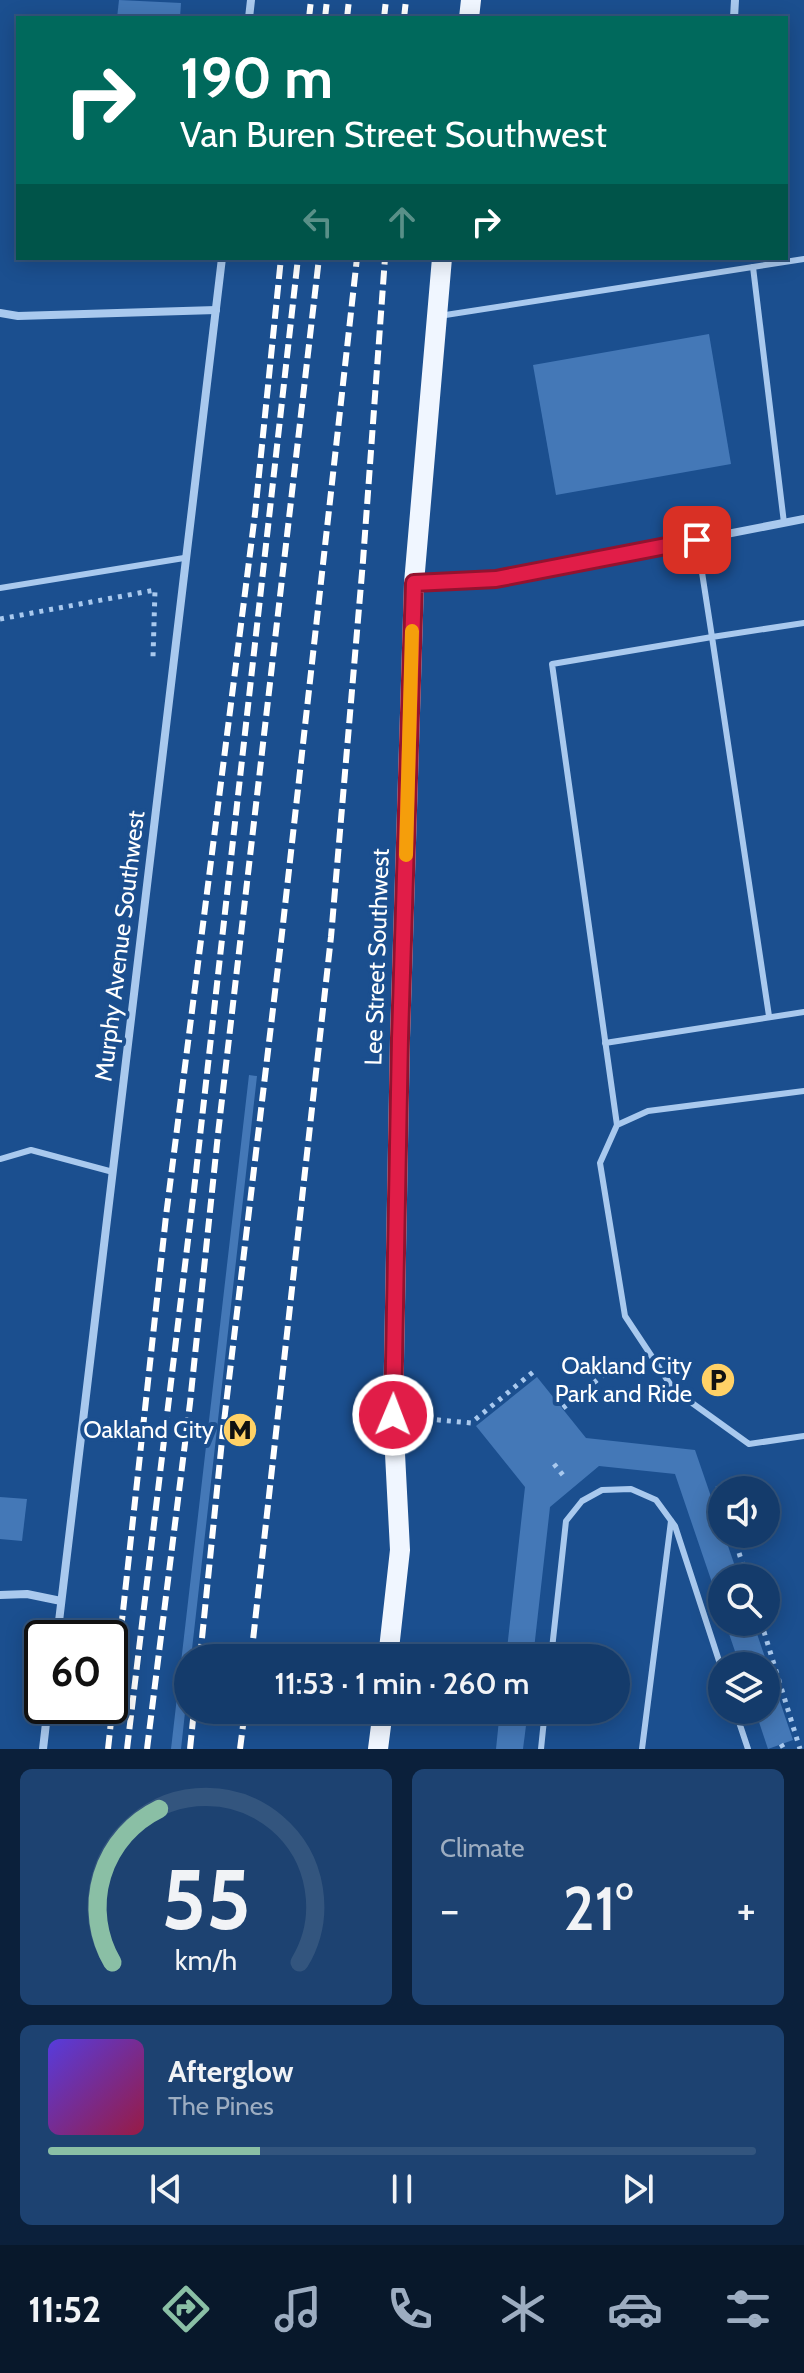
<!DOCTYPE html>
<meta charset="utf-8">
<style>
:root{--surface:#143b6b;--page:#1d4271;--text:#f1f3f6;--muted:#9dadc1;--line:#33557e;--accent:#8abfa5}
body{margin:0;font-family:Cabin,sans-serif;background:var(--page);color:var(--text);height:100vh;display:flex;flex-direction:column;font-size:30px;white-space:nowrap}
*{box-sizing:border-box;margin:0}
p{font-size:26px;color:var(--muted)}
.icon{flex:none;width:44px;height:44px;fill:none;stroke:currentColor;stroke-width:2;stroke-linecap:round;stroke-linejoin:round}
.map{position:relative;height:1749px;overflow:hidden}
.side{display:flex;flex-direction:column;gap:20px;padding:20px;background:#0b203b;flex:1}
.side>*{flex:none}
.hud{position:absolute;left:16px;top:16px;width:772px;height:244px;border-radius:0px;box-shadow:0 4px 20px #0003,0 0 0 2px var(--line);background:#00695c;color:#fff;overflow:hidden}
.buttons{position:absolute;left:708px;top:1476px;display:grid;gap:16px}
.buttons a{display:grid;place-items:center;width:72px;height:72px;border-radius:50%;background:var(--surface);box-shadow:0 4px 20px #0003,0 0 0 2px var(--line);font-size:40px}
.speed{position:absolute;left:24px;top:1620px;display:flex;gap:16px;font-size:40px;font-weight:700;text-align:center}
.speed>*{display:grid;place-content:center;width:104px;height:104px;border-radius:50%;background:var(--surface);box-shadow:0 4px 20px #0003,0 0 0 2px var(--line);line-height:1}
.speed .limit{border:4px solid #111;border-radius:12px;background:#fff;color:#111}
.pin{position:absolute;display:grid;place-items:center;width:68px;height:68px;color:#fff;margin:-34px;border-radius:16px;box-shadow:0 4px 12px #0006}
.me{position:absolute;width:88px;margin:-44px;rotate:1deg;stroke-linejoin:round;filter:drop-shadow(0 0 6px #0008)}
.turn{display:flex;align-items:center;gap:28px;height:168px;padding:0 32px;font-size:36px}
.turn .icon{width:104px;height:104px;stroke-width:2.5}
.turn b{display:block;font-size:56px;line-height:68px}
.lanes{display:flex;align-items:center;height:76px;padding:0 32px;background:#0003;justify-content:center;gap:40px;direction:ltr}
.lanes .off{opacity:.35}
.big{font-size:60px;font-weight:600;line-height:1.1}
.side .widget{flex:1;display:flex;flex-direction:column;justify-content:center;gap:12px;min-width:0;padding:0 28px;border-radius:12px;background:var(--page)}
.side .dial{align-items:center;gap:0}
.dial svg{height:208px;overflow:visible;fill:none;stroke:var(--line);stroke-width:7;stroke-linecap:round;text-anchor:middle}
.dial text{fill:var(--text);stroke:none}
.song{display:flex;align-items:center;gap:24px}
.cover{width:96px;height:96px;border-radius:12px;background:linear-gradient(135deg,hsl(250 70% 55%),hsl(340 70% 35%))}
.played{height:8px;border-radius:4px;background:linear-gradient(90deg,var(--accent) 30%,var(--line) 30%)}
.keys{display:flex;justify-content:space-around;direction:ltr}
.heat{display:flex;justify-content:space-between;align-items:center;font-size:44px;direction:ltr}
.side .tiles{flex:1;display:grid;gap:20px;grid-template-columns:1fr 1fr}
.widget:last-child{grid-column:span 2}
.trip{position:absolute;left:174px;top:1644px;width:456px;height:80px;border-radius:40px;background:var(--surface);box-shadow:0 4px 20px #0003,0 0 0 2px var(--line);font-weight:600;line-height:80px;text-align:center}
.tabs{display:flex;height:128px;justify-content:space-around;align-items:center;background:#08182b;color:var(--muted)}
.tabs .icon{width:56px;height:56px}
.tabs .selected{color:var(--accent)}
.tabs b{font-size:36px;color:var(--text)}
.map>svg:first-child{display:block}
</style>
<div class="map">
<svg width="804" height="1749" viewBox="0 0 804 1749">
<rect width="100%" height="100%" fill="#1b4f8f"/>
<!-- building -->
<g fill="#4478b7">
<path d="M119,0L181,3L180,18H117Z"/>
<path d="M709,334L731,464L556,495L533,365Z"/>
<path d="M249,1075L257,1076L191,1658H188V1685L181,1749H171Z"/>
<path d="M537,1377L586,1438L695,1450L739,1578H722V1612L675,1474L599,1466L550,1507L533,1658H506L525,1487L476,1426Z"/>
<path d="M0,1497L27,1499L22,1541L0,1539Z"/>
<path d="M725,1622H753L793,1740L768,1749L755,1710H766V1666H740Z"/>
<path d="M500,1710H528L523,1749H496Z"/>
</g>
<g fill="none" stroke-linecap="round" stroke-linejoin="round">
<!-- path -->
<g stroke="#a9c9ee" stroke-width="5" stroke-dasharray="4 6" stroke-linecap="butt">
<path d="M0,619L155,590L153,657"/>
<path d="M563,1408L619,1362"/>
<path d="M417,1418L471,1423L533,1372"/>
<path d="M554,1464L566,1479"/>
<path d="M718,1486L722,1498"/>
<path d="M733,1534L747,1578"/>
<path d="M761,1622L800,1749"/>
<path d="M781,1744L784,1749"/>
</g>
<!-- lane -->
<g stroke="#a9c9ee" stroke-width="6">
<path d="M753,267L784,523"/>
<path d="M439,316L804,259"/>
<path d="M0,588L184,558"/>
<path d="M769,1016L712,637L804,623"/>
<path d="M605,1043L804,1012"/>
<path d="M804,1091L648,1111L617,1125L600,1163L625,1316L674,1390L749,1444L804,1436"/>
<path d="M617,1125L552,664L712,637L697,540"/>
<path d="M0,1159L31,1150L113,1172"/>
<path d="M551,1658L566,1521L582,1501L602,1490L631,1489L656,1500L675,1526L722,1670"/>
<path d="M735,1710L748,1749"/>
<path d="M541,1749L545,1710"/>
<path d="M642,1749L671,1521"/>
</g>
<!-- street -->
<g stroke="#a9c9ee" stroke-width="8">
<path d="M249,18L251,0"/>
<path d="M734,18L735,0"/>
<path d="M0,313L18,316L216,310"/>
<path d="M415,583L496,579L804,519"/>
<path d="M0,1595L27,1594L61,1601"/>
<path d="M57,1638L222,258"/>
<path d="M43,1749L48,1706"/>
</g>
<!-- primary -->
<g stroke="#f0f6ff" stroke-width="20">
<path d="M469,18L471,0"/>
<path d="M388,1658L400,1550L393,1415L400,1038L414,583L442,258"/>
<path d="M378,1749L383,1710"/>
</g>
<!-- rail -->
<g stroke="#fff" stroke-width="6" stroke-dasharray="14 6" stroke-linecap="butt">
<path d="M309,18L311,0"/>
<path d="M325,18L327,0"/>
<path d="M347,18L349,0"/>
<path d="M384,18L386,0"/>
<path d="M404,18L406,0"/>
<path d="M200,1658L223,1430L282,933L357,258"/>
<path d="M251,1658L331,937L363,561L385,258"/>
<path d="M108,1749L166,1216L255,514L281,258"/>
<path d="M127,1749L194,1190L298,258"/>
<path d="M147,1749L190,1403L218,1134L319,258"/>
<path d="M190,1749L194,1710"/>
<path d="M240,1749L245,1710"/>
</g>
</g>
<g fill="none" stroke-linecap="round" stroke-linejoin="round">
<!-- route casing -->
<g stroke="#92132f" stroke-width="20">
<path id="route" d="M393,1415L400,1038L414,583L496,579L697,540"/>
</g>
<!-- route -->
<use href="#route" stroke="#e11d48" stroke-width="14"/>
<!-- slow -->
<path stroke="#f59e0b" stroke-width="14" d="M406,855L412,631"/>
</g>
<!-- icons -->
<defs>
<g id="parking-disc" transform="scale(1.8)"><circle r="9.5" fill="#ffd166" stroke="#1b4f8f"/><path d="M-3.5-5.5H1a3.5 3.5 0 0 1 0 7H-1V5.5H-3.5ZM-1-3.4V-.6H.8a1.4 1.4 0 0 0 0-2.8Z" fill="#111"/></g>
<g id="metro-disc" transform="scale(1.8)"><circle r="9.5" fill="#ffd166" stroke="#1b4f8f"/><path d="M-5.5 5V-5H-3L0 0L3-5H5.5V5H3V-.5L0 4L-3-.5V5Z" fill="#111"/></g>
</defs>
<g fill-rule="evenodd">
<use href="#parking-disc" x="718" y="1380"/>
<use href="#metro-disc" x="240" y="1430"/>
</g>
<g text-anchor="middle" stroke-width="8" stroke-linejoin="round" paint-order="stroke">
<!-- street labels -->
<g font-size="24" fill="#fff" stroke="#1b4f8f">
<text transform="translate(120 946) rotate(-83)" y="8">Murphy Avenue Southwest</text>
<text transform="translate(377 957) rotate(-88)" y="8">Lee Street Southwest</text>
</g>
<!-- poi labels -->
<g font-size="24" fill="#fff" stroke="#1b4f8f" text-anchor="end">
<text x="692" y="1374">Oakland City<tspan x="692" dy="28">Park and Ride</tspan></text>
<text x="214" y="1438">Oakland City</text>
</g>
</g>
</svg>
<div class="buttons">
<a><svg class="icon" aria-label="sound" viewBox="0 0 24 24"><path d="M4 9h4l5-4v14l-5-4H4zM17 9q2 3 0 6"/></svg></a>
<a><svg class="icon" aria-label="search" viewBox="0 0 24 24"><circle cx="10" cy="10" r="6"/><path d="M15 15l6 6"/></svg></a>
<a><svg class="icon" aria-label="layers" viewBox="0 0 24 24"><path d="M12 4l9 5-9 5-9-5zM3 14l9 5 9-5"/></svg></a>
</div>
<div class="speed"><div class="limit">60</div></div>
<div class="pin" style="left:697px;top:540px;background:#d93025"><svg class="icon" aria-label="arrive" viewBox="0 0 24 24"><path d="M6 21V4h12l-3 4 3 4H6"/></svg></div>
<svg class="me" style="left:393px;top:1415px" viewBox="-20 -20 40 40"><circle r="17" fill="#e11d48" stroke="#fff" stroke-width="3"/><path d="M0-11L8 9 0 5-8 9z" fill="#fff"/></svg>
<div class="trip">11:53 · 1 min · 260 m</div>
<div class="hud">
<div class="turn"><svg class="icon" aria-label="right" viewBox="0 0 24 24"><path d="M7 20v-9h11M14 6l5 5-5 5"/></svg><div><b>190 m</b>Van Buren Street Southwest</div></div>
<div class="lanes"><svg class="icon off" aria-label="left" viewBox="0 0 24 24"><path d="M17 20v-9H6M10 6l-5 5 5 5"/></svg><svg class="icon off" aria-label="ahead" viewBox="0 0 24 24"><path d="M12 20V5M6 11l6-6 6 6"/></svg><svg class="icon" aria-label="right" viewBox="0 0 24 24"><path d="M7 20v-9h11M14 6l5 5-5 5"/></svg></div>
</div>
</div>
<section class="side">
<div class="tiles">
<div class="widget dial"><svg viewBox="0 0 100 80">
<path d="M14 69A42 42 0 1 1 86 69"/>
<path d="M14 69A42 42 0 0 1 32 10" stroke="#8abfa5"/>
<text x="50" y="56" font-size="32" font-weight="700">55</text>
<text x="50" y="72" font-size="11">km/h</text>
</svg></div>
<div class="widget"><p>Climate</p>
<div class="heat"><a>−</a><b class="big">21°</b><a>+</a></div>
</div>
<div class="widget">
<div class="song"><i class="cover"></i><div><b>Afterglow</b><p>The Pines</p></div></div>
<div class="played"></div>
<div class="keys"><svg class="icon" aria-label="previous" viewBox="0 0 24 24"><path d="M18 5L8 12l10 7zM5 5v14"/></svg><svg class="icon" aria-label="pause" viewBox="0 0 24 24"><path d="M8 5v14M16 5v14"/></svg><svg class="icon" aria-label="next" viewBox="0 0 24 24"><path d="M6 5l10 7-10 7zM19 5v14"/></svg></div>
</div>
</div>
</section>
<nav class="tabs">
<b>11:52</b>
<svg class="icon selected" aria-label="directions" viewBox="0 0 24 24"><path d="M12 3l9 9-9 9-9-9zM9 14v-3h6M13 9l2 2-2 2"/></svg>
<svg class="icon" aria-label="music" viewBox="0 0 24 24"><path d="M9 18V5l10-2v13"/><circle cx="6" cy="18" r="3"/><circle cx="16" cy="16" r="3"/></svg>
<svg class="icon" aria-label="phone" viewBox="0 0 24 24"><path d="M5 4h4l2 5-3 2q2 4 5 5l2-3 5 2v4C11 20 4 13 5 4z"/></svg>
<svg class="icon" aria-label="climate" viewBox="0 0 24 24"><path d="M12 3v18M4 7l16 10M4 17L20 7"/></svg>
<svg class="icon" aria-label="car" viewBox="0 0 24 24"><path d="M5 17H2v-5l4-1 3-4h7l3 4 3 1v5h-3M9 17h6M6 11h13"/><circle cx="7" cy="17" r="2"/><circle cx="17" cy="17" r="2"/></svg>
<svg class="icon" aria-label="filters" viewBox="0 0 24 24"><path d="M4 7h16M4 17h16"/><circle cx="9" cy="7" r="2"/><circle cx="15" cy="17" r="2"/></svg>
</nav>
